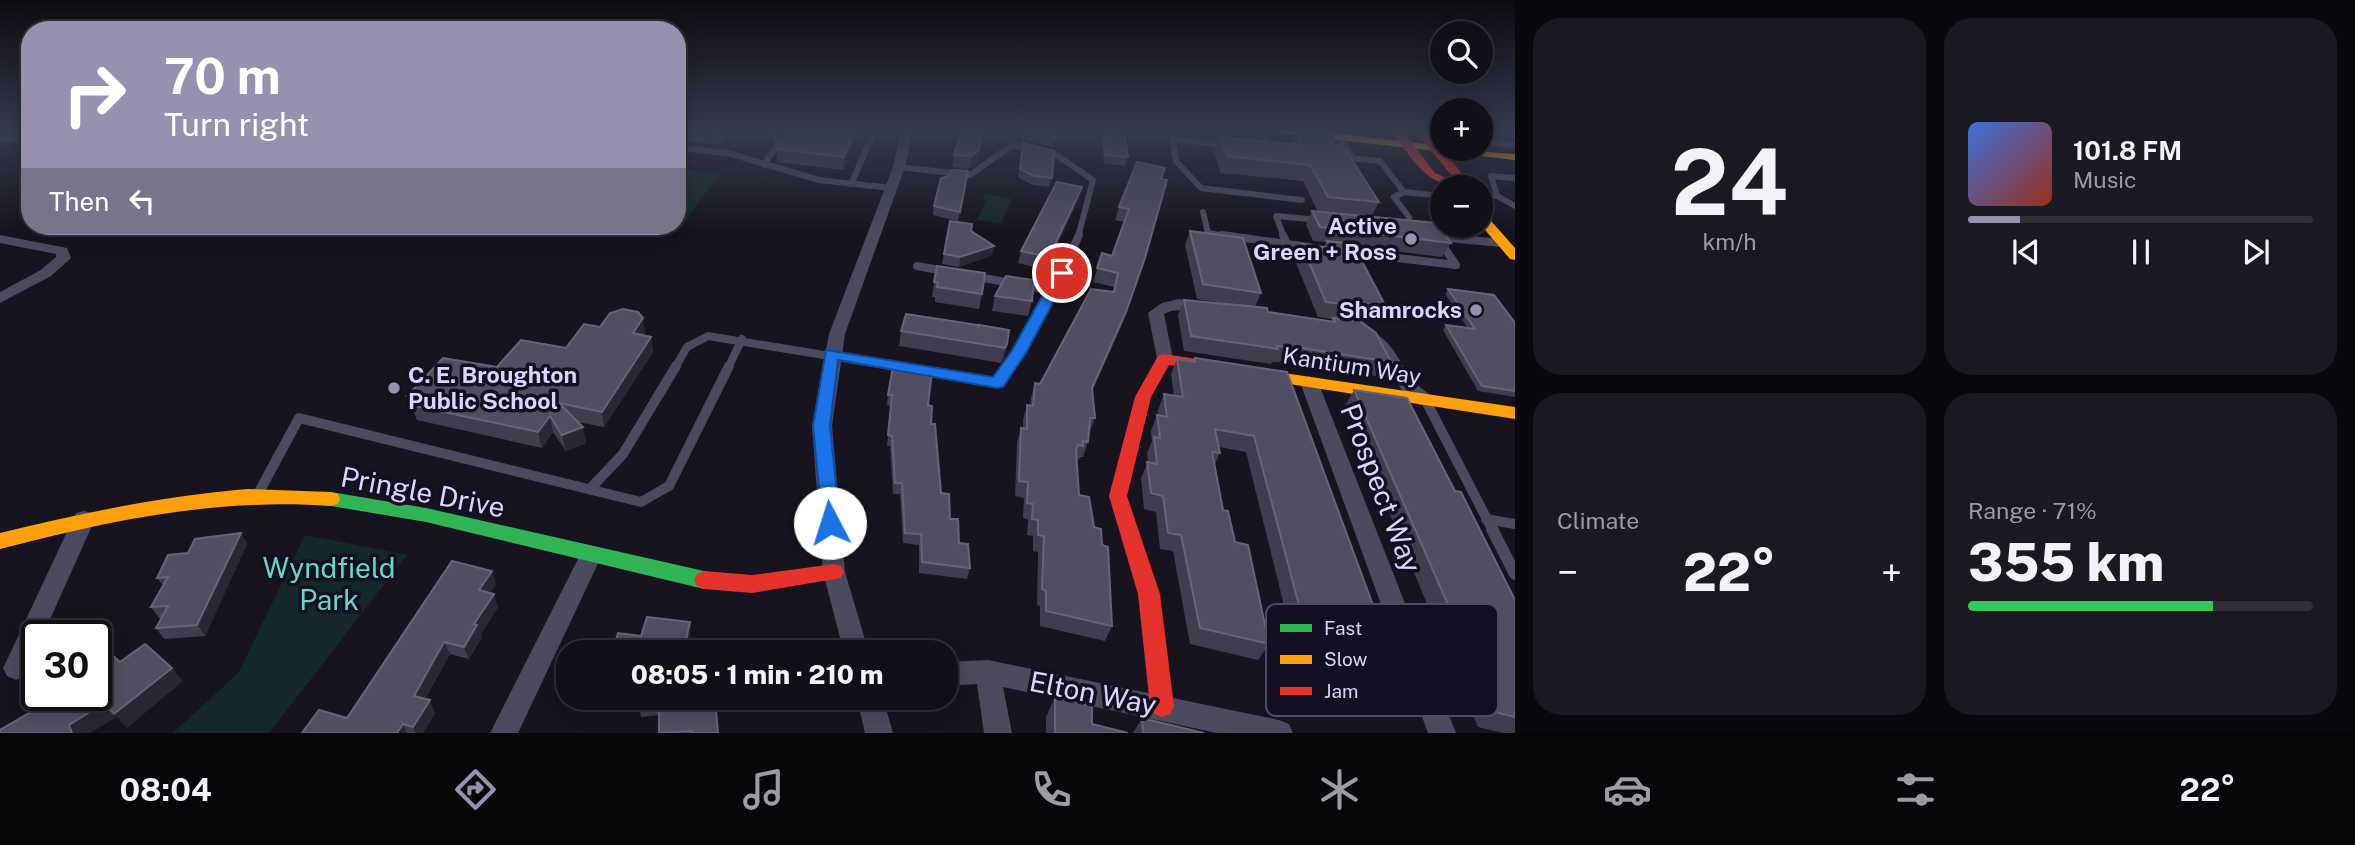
<!DOCTYPE html>
<meta charset="utf-8">
<style>
:root{--surface:#110f17;--page:#1a1820;--text:#f1f3f6;--muted:#9c9ca1;--line:#302f36;--accent:#9791af}
body{margin:0;font-family:"Public Sans",sans-serif;background:var(--page);color:var(--text);height:100vh;display:flex;flex-direction:column;font-size:26px;white-space:nowrap}
*{box-sizing:border-box;margin:0}
p{font-size:23px;color:var(--muted)}
.icon{flex:none;width:38px;height:38px;fill:none;stroke:currentColor;stroke-width:2;stroke-linecap:round;stroke-linejoin:round}
.map{position:relative;flex:1;overflow:hidden}
.sheet{display:flex;flex-direction:column;gap:18px;padding:18px;background:#09080d;width:840px}
.sheet>*{flex:none}
.banner{position:absolute;left:21px;top:21px;width:665px;height:214px;border-radius:28px;box-shadow:0 4px 18px #0003,0 0 0 2px var(--line);background:#9791af;color:#fff;overflow:hidden}
.buttons{position:absolute;left:1430px;top:21px;display:grid;gap:14px}
.buttons a{display:grid;place-items:center;width:63px;height:63px;border-radius:50%;background:var(--surface);box-shadow:0 4px 18px #0003,0 0 0 2px var(--line);font-size:35px}
.speed{position:absolute;left:21px;top:620px;display:flex;gap:14px;font-size:35px;font-weight:700;text-align:center}
.speed>*{display:grid;place-content:center;width:91px;height:91px;border-radius:50%;background:var(--surface);box-shadow:0 4px 18px #0003,0 0 0 2px var(--line);line-height:1}
.speed .limit{border:4px solid #111;border-radius:10px;background:#fff;color:#111}
.pin{position:absolute;display:grid;place-items:center;width:60px;height:60px;color:#fff;margin:-30px;border:4px solid #fff;border-radius:50%;box-shadow:0 2px 7px #0007}
.me{position:absolute;width:77px;margin:-38px;rotate:355deg;stroke-linejoin:round;filter:drop-shadow(0 0 5px #0008)}
.turn{display:flex;align-items:center;gap:24px;height:147px;padding:0 28px;font-size:32px}
.turn .icon{width:91px;height:91px;stroke-width:2.5}
.turn b{display:block;font-size:49px;line-height:60px}
.then{display:flex;align-items:center;height:66px;padding:0 28px;background:#0003;gap:14px;font-size:26px}
.big{font-size:52px;font-weight:800;line-height:1.1}
.sheet .card{flex:1;display:flex;flex-direction:column;justify-content:center;gap:10px;min-width:0;padding:0 24px;border-radius:28px;background:var(--page)}
.sheet .dial{align-items:center;gap:0}
.dial b{font-size:91px;line-height:1}
.song{display:flex;align-items:center;gap:21px}
.cover{width:84px;height:84px;border-radius:10px;background:linear-gradient(135deg,hsl(220 70% 55%),hsl(10 70% 35%))}
.played{height:7px;border-radius:4px;background:linear-gradient(90deg,var(--accent) 15%,var(--line) 15%)}
.keys{display:flex;justify-content:space-around;direction:ltr}
.heat{display:flex;justify-content:space-between;align-items:center;font-size:38px;direction:ltr}
.charge{height:10px;border-radius:5px;background:linear-gradient(90deg,#34c759 71%,var(--line) 0)}
.sheet .tiles{flex:1;display:grid;gap:18px;grid-template-columns:repeat(2,1fr)}
.trip{position:absolute;left:556px;top:640px;width:402px;height:70px;border-radius:28px;background:var(--surface);box-shadow:0 4px 18px #0003,0 0 0 2px var(--line);font-weight:800;line-height:70px;text-align:center}
.tab-bar{display:flex;height:112px;justify-content:space-around;align-items:center;background:#070609;color:var(--muted)}
.tab-bar .icon{width:49px;height:49px}
.tab-bar .active{color:var(--accent)}
.tab-bar b{font-size:32px;color:var(--text)}
main{display:flex;flex:1;min-height:0}
.map>svg:first-child{display:block}
</style>
<main>
<div class="map">
<svg width="1515" height="733" viewBox="0 0 1515 733">
<rect width="100%" height="100%" fill="#17141f"/>
<!-- green -->
<g fill="#14282a">
<path d="M677,168L720,173L678,232L633,226H677Z"/>
<path d="M985,194L1012,199L1001,224L977,220L987,200L982,199Z"/>
<path d="M305,535L407,555L269,733H173L239,672Z"/>
</g>
<g fill="none" stroke-linecap="round" stroke-linejoin="round">
<!-- lane-far3 -->
<g stroke="#4c4a5e" stroke-width="6">
<path d="M764,130L775,135L779,142L764,165"/>
<path d="M1171,130L1176,161L1201,188L1302,200"/>
<path d="M1261,130L1270,149"/>
<path d="M1480,131L1515,135"/>
<path d="M1339,137L1353,158"/>
<path d="M1173,139L1227,145"/>
<path d="M1480,141L1515,145"/>
<path d="M677,147L731,154L819,180L891,188"/>
<path d="M1044,151L1058,156L1093,180L1078,237"/>
<path d="M1340,157L1380,161L1404,192L1442,196"/>
<path d="M899,167L970,175L1011,146L1031,147"/>
<path d="M851,184L875,130"/>
<path d="M1404,192L1394,197L1409,217"/>
<path d="M1480,195L1497,196L1491,176L1515,178"/>
<path d="M1497,196L1515,206"/>
<path d="M1203,212L1208,233L1234,237"/>
<path d="M1284,237L1276,216L1320,220"/>
</g>
<!-- lane-far2 -->
<g stroke="#4c4a5e" stroke-width="8">
<path d="M1222,235L1287,244"/>
<path d="M1283,235L1287,244L1309,247"/>
<path d="M1347,252L1456,265L1437,237L1502,243"/>
<path d="M917,266L945,271"/>
<path d="M973,276L1054,291"/>
<path d="M675,368L687,347L708,336L903,368"/>
<path d="M728,368L742,339"/>
<path d="M1006,368L1054,291L1079,235"/>
</g>
<!-- lane-far1 -->
<g stroke="#4c4a5e" stroke-width="10">
<path d="M893,366L997,383L1008,366"/>
<path d="M1426,401L1493,531"/>
<path d="M590,489L623,454L676,366"/>
<path d="M259,492L299,418L641,502L669,486L729,366"/>
<path d="M1486,519L1515,524"/>
</g>
<!-- lane -->
<path stroke="#4c4a5e" stroke-width="12" d="M1492,529L1515,574"/>
<!-- street -->
<g fill="#4c4a5e" fill-rule="evenodd">
<path d="M901,130H913L905,167L845,334L832,426L845,572L869,653H844L823,572L812,426L829,334L893,167Z"/>
<rect x="0" y="136" width="30" height="6"/>
<path d="M0,235L67,248L71,258L51,276L0,303V292L41,270L56,257V254L0,243Z"/>
<path d="M1179,299L1211,305L1213,308C1200,319 1180,304 1164,314L1173,359L1170,363H1158L1148,313L1162,303Z"/>
<path d="M1370,332C1393,338 1400,366 1414,382C1421,389 1430,393 1435,401L1433,405H1419L1401,389L1381,357L1362,337Z"/>
<path d="M1309,376L1318,382L1456,733H1428L1300,382Z"/>
<path d="M84,511L92,513L95,519L43,635H37V650L25,676L16,680L7,676L3,668L7,660L73,519L76,513Z"/>
<path d="M591,546L599,549L602,555L518,733H490L583,549Z"/>
<path d="M988,660L1279,720L1289,724L1293,733H1217L1003,687L1012,733H984L977,684L947,686V662Z"/>
<path d="M857,698H883L893,733H865Z"/>
</g>
<!-- fast -->
<path fill="#30b455" fill-rule="evenodd" d="M331,492L426,508L704,571L711,574L714,580L711,586L704,589L426,522L331,506L324,504L322,499L324,494Z"/>
<!-- slow -->
<g fill="#ff9f0a" fill-rule="evenodd">
<path d="M1273,130H1309L1442,146V149L1515,154V160L1278,133Z"/>
<path d="M1480,212L1484,213L1515,248V260L1510,259L1480,224Z"/>
<path d="M1256,369L1515,407V419L1250,378L1248,374L1250,370Z"/>
<path d="M247,489L331,492L338,494L340,499L338,504L331,506C215,498 112,520 0,549V533C82,513 163,496 247,489Z"/>
</g>
<!-- jam -->
<g fill="#e5322d" fill-rule="evenodd">
<path d="M1391,130H1402L1435,173L1451,180L1452,176L1414,130H1425L1464,176L1460,185L1462,187C1426,187 1410,156 1391,130Z"/>
<path d="M1164,354L1210,361L1218,366L1210,371L1169,365L1151,397L1127,496L1160,594L1174,706L1170,714L1162,717L1154,714L1150,706L1138,594L1109,496L1135,397L1158,356Z"/>
<path d="M834,564L841,566L844,572L841,578L752,593L704,589L697,586L694,580L697,574L704,571L752,575Z"/>
</g>
</g>
<!-- wall -->
<g fill="#423d4e">
<path d="M677,130H732L722,145L677,140Z"/>
<path d="M982,130L977,163L968,169L952,167L954,155Z"/>
<path d="M1024,130L1055,139L1053,147L1023,140Z"/>
<path d="M1298,130L1333,143L1379,202L1371,217L1451,243L1442,257L1354,246L1386,307L1377,321L1357,318L1355,321L1391,362L1382,377L1294,363L1272,362L1271,364L1184,351L1178,315L1184,300L1249,307L1197,299L1185,245L1190,231L1261,293L1255,307L1268,312L1331,322L1332,319L1318,317L1294,258L1301,244L1324,247L1326,242L1313,241L1306,225L1312,211L1318,212L1303,181L1221,173L1214,153L1220,137L1292,144Z"/>
<path d="M1105,131L1128,157L1125,166L1104,163L1102,139Z"/>
<path d="M857,133L843,170L777,162V149Z"/>
<path d="M1023,143L1052,178L1049,187L1032,185L1018,177Z"/>
<path d="M968,171L958,221L933,215L934,206Z"/>
<path d="M1161,179L1121,327L1092,391L1095,418L1089,434L1088,442L1083,457H1080L1078,461H1077L1079,495L1102,545L1112,626L1105,641L1040,626V606L1037,605L1038,552L1033,551V536L1027,535L1028,520L1023,518L1024,498L1015,496L1017,443L1021,428H1023V420L1027,405L1030,406L1031,398L1035,383L1040,384L1112,292L1114,287L1093,282L1102,253L1112,256L1124,222L1115,220L1119,207Z"/>
<path d="M1079,198L1046,270L1018,263L1021,251Z"/>
<path d="M950,221L971,231L992,255L959,267L942,264Z"/>
<path d="M937,266L982,294L979,309L935,302V297H932Z"/>
<path d="M1448,289L1515,323V397L1478,391L1443,330L1446,325L1467,327L1445,294Z"/>
<path d="M995,296L1032,301L1028,316L992,311Z"/>
<path d="M978,328L1007,344L1004,359L1001,363L899,346L901,331Z"/>
<path d="M645,333L644,335L651,337L653,352L604,427L578,422L586,443L566,451L553,432L542,448L417,420L407,396L497,367L566,348Z"/>
<path d="M1195,358L1287,372L1398,673L1384,688L1300,670L1246,452L1219,447L1220,453L1215,464L1223,510L1269,644L1258,660L1190,644L1173,551L1160,549L1156,512L1144,509L1141,478L1148,462L1147,453L1152,441L1151,431L1157,415L1158,416V410L1164,394L1174,396L1171,374L1177,359L1193,361Z"/>
<path d="M1354,390L1455,491L1515,600V733H1503L1478,727L1345,406Z"/>
<path d="M888,395L928,405L941,493L959,543L970,568L967,579L919,573V545L903,543L900,494H893L890,446H887L891,406L887,405Z"/>
<path d="M241,533L247,544L205,636L164,639L156,628L161,618H159L151,607L163,585L157,578L188,553Z"/>
<path d="M496,584L490,593L498,607L481,634L482,637L469,659L450,654L425,699L435,713L423,733H302L347,718Z"/>
<path d="M1055,697L1092,724L1128,733H1046V717Z"/>
<path d="M715,698L718,733H659V715L641,717L639,706Z"/>
<path d="M1142,718L1204,733H1133Z"/>
</g>
<!-- shaded-wall -->
<g fill="#2a2633">
<path d="M723,130H732L722,145V132Z"/>
<path d="M855,130H858L857,133L843,170L844,157Z"/>
<path d="M979,150L977,163L968,169L971,156Z"/>
<path d="M1082,187L1079,198L1046,270L1049,257Z"/>
<path d="M994,246L992,255L959,267L960,257Z"/>
<path d="M1145,258L1121,327L1087,403L1092,388Z"/>
<path d="M643,318L645,333L635,348L633,333Z"/>
<path d="M651,337L653,352L604,427L602,412Z"/>
<path d="M1007,344L1004,359L1001,363L1005,348Z"/>
<path d="M550,416L553,432L542,448L538,432Z"/>
<path d="M583,427L586,443L566,451L562,435Z"/>
<path d="M241,533L247,544L205,636L197,625Z"/>
<path d="M492,571L496,584L484,603L479,590Z"/>
<path d="M494,594L498,607L481,634L482,637L469,659L464,647L474,624Z"/>
<path d="M690,622L691,633L686,653H683Z"/>
<path d="M444,642L450,654L420,708L414,696Z"/>
<path d="M172,668L183,681L127,728L114,714Z"/>
<path d="M430,700L435,713L423,733H416L413,727Z"/>
<path d="M104,703L117,717L90,733H72L69,725Z"/>
<path d="M403,724L407,733H397Z"/>
</g>
<!-- building -->
<g fill="#524e61" stroke="#686379" stroke-width="2">
<path d="M705,130H723L722,132Z"/>
<path d="M789,130H855L844,157L777,149Z"/>
<path d="M962,130H982L979,150L971,156L954,155Z"/>
<path d="M1025,130H1056L1055,139L1024,131Z"/>
<path d="M1298,130L1334,134L1333,143L1345,149L1379,202L1328,197L1310,165L1227,156L1220,137L1301,145Z"/>
<path d="M1105,131L1125,137L1128,157L1106,155Z"/>
<path d="M1023,143L1054,151L1052,178L1034,176L1020,169Z"/>
<path d="M1137,162L1165,168L1161,179L1167,180L1145,258L1126,312L1092,388L1095,418H1090L1088,442L1083,441V446L1078,445L1076,450L1079,495L1089,497L1094,527L1101,529L1102,545L1108,547L1112,626L1046,611V591L1042,589L1044,536L1038,535V520L1032,519L1033,504L1027,503L1028,482L1019,481L1021,428L1027,429V405L1033,406L1035,383L1040,384L1091,289L1114,292L1118,273L1097,268L1102,253L1112,256L1129,209L1119,207Z"/>
<path d="M951,170L968,171L960,212L934,206L941,178L949,176Z"/>
<path d="M1057,182L1082,187L1049,257L1021,251Z"/>
<path d="M1312,211L1437,223L1451,243L1320,227Z"/>
<path d="M950,221L972,224L971,231L994,246L960,257L944,254Z"/>
<path d="M1190,231L1243,238L1261,293L1203,284Z"/>
<path d="M1327,241L1353,244L1386,307L1361,303L1363,307L1326,302L1301,244L1331,248Z"/>
<path d="M937,266L985,273L982,294L937,287L938,283L934,282Z"/>
<path d="M1006,276L1034,280L1032,301L995,296Z"/>
<path d="M1448,289L1494,295L1515,323V391L1482,386L1446,325L1475,329Z"/>
<path d="M1184,300L1267,308L1268,312L1335,322L1333,318L1360,321L1376,333L1391,362L1302,348L1277,346L1278,349L1191,336Z"/>
<path d="M623,309L638,312L643,318L633,333L651,337L602,412L559,403L583,427L562,435L550,416L538,432L411,405L417,398L407,396L443,358L497,367L521,340L566,348L584,324L600,327L610,313Z"/>
<path d="M906,314L978,325V328L979,325L1009,330L1007,344L1005,348L901,331Z"/>
<path d="M1195,358L1287,372L1398,673L1312,654L1254,436L1215,429L1220,453L1212,452L1223,510L1228,511L1235,542L1248,545L1269,644L1200,628L1181,535L1168,533L1163,496L1151,493L1147,462L1157,464L1154,437L1160,438L1157,415L1167,417L1164,394L1183,397L1177,359L1195,362Z"/>
<path d="M893,366L932,371L928,405L932,406L931,424H935L941,493L949,494L950,519H958L959,543L968,544L970,568L922,562L921,534L905,533L902,483H895L892,436L888,435L892,395H888Z"/>
<path d="M1354,390L1407,398L1455,491L1461,492L1515,600V717L1495,712Z"/>
<path d="M241,533L197,625L156,628L168,606L151,607L168,577L157,578L168,555L188,553L195,539Z"/>
<path d="M452,561L492,571L479,590L494,594L474,624L477,625L464,647L444,642L414,696L430,700L413,727L403,724L397,733H302L319,710L347,718Z"/>
<path d="M647,617L690,622L683,653H612L618,633L641,636Z"/>
<path d="M145,644L172,668L114,714L104,703L69,725L72,733H0V730L60,695H96V664L110,653L120,662Z"/>
<path d="M1055,697L1092,706V724L1128,733H1055Z"/>
<path d="M639,698H715L718,733H691L692,731L659,733V704L639,706Z"/>
<path d="M1142,718L1204,733H1143Z"/>
</g>
<!-- sky -->
<linearGradient id="sky" x2="0" y2="1"><stop stop-color="#0d0b11"/><stop offset="0.56" stop-color="#363a4d"/><stop offset="1" stop-color="#363a4d" stop-opacity="0"/></linearGradient>
<rect width="1515" height="233" fill="url(#sky)"/>
<!-- route -->
<path fill="#1a73e8" stroke="#114b97" stroke-width="2" d="M1062,269L1069,273L1026,353L1003,387L997,388L838,360L830,426L840,523L837,529H823L813,426L826,350L993,377L1011,352L1055,273Z"/>
<!-- markers -->
<g fill="#9791af" stroke="#141023" stroke-width="2.5">
<circle cx="1411" cy="239" r="7"/>
<circle cx="1476" cy="310" r="7"/>
<circle cx="394" cy="388" r="7"/>
</g>
<g text-anchor="middle" stroke-width="7" stroke-linejoin="round" paint-order="stroke">
<!-- poi labels -->
<g font-size="23" font-weight="bold" fill="#dcd5fc" stroke="#141023" text-anchor="end">
<text x="1397" y="234">Active<tspan x="1397" dy="26">Green + Ross</tspan></text>
<text x="1462" y="318">Shamrocks</text>
<text x="408" y="383" text-anchor="start">C. E. Broughton<tspan x="408" dy="26">Public School</tspan></text>
</g>
<!-- street labels -->
<g font-size="23" fill="#dcd5fc" stroke="#141023">
<text transform="translate(1352 366) rotate(9)" y="8">Kantium Way</text>
</g>
<!-- near-street labels -->
<g font-size="28" fill="#dcd5fc" stroke="#141023">
<text transform="translate(1381 488) rotate(69)" y="10">Prospect Way</text>
<text transform="translate(423 492) rotate(11)" y="10">Pringle Drive</text>
<text transform="translate(1093 693) rotate(11)" y="10">Elton Way</text>
</g>
<!-- near-park labels -->
<g font-size="28" fill="#66d7c3" stroke="#141023">
<text x="329" y="578">Wyndfield<tspan x="329" dy="32">Park</tspan></text>
</g>
</g>
<!-- legend -->
<rect x="1266" y="604" width="232" height="112" rx="10" fill="#141023" stroke="#504b64" stroke-width="2"/>
<rect x="1280" y="624" width="32" height="8" fill="#30b455"/>
<rect x="1280" y="655" width="32" height="9" fill="#ff9f0a"/>
<rect x="1280" y="687" width="32" height="8" fill="#e5322d"/>
<g font-size="19" fill="#dcd5fc">
<text x="1324" y="635">Fast</text>
<text x="1324" y="666">Slow</text>
<text x="1324" y="698">Jam</text>
</g>
</svg>
<div class="buttons">
<a><svg class="icon" aria-label="search" viewBox="0 0 24 24"><circle cx="10" cy="10" r="6"/><path d="M15 15l6 6"/></svg></a>
<a>+</a>
<a>−</a>
</div>
<div class="speed"><div class="limit">30</div></div>
<div class="pin" style="left:1062px;top:273px;background:#d93025"><svg class="icon" aria-label="arrive" viewBox="0 0 24 24"><path d="M6 21V4h12l-3 4 3 4H6"/></svg></div>
<svg class="me" style="left:830px;top:523px" viewBox="-20 -20 40 40"><circle r="19" fill="#fff"/><path d="M0-13L10 11 0 6-10 11z" fill="#1a73e8"/></svg>
<div class="trip">08:05 · 1 min · 210 m</div>
<div class="banner">
<div class="turn"><svg class="icon" aria-label="right" viewBox="0 0 24 24"><path d="M7 20v-9h11M14 6l5 5-5 5"/></svg><div><b>70 m</b>Turn right</div></div>
<div class="then">Then<svg class="icon" aria-label="left" viewBox="0 0 24 24"><path d="M17 20v-9H6M10 6l-5 5 5 5"/></svg></div>
</div>
</div>
<section class="sheet">
<div class="tiles">
<div class="card dial"><b>24</b><p>km/h</p></div>
<div class="card">
<div class="song"><i class="cover"></i><div><b>101.8 FM</b><p>Music</p></div></div>
<div class="played"></div>
<div class="keys"><svg class="icon" aria-label="previous" viewBox="0 0 24 24"><path d="M18 5L8 12l10 7zM5 5v14"/></svg><svg class="icon" aria-label="pause" viewBox="0 0 24 24"><path d="M8 5v14M16 5v14"/></svg><svg class="icon" aria-label="next" viewBox="0 0 24 24"><path d="M6 5l10 7-10 7zM19 5v14"/></svg></div>
</div>
<div class="card"><p>Climate</p>
<div class="heat"><a>−</a><b class="big">22°</b><a>+</a></div>
</div>
<div class="card"><p>Range · 71%</p><b class="big">355 km</b><div class="charge"></div></div>
</div>
</section>
</main>
<nav class="tab-bar">
<b>08:04</b>
<svg class="icon active" aria-label="directions" viewBox="0 0 24 24"><path d="M12 3l9 9-9 9-9-9zM9 14v-3h6M13 9l2 2-2 2"/></svg>
<svg class="icon" aria-label="music" viewBox="0 0 24 24"><path d="M9 18V5l10-2v13"/><circle cx="6" cy="18" r="3"/><circle cx="16" cy="16" r="3"/></svg>
<svg class="icon" aria-label="phone" viewBox="0 0 24 24"><path d="M5 4h4l2 5-3 2q2 4 5 5l2-3 5 2v4C11 20 4 13 5 4z"/></svg>
<svg class="icon" aria-label="climate" viewBox="0 0 24 24"><path d="M12 3v18M4 7l16 10M4 17L20 7"/></svg>
<svg class="icon" aria-label="car" viewBox="0 0 24 24"><path d="M5 17H2v-5l4-1 3-4h7l3 4 3 1v5h-3M9 17h6M6 11h13"/><circle cx="7" cy="17" r="2"/><circle cx="17" cy="17" r="2"/></svg>
<svg class="icon" aria-label="filters" viewBox="0 0 24 24"><path d="M4 7h16M4 17h16"/><circle cx="9" cy="7" r="2"/><circle cx="15" cy="17" r="2"/></svg>
<b>22°</b>
</nav>
